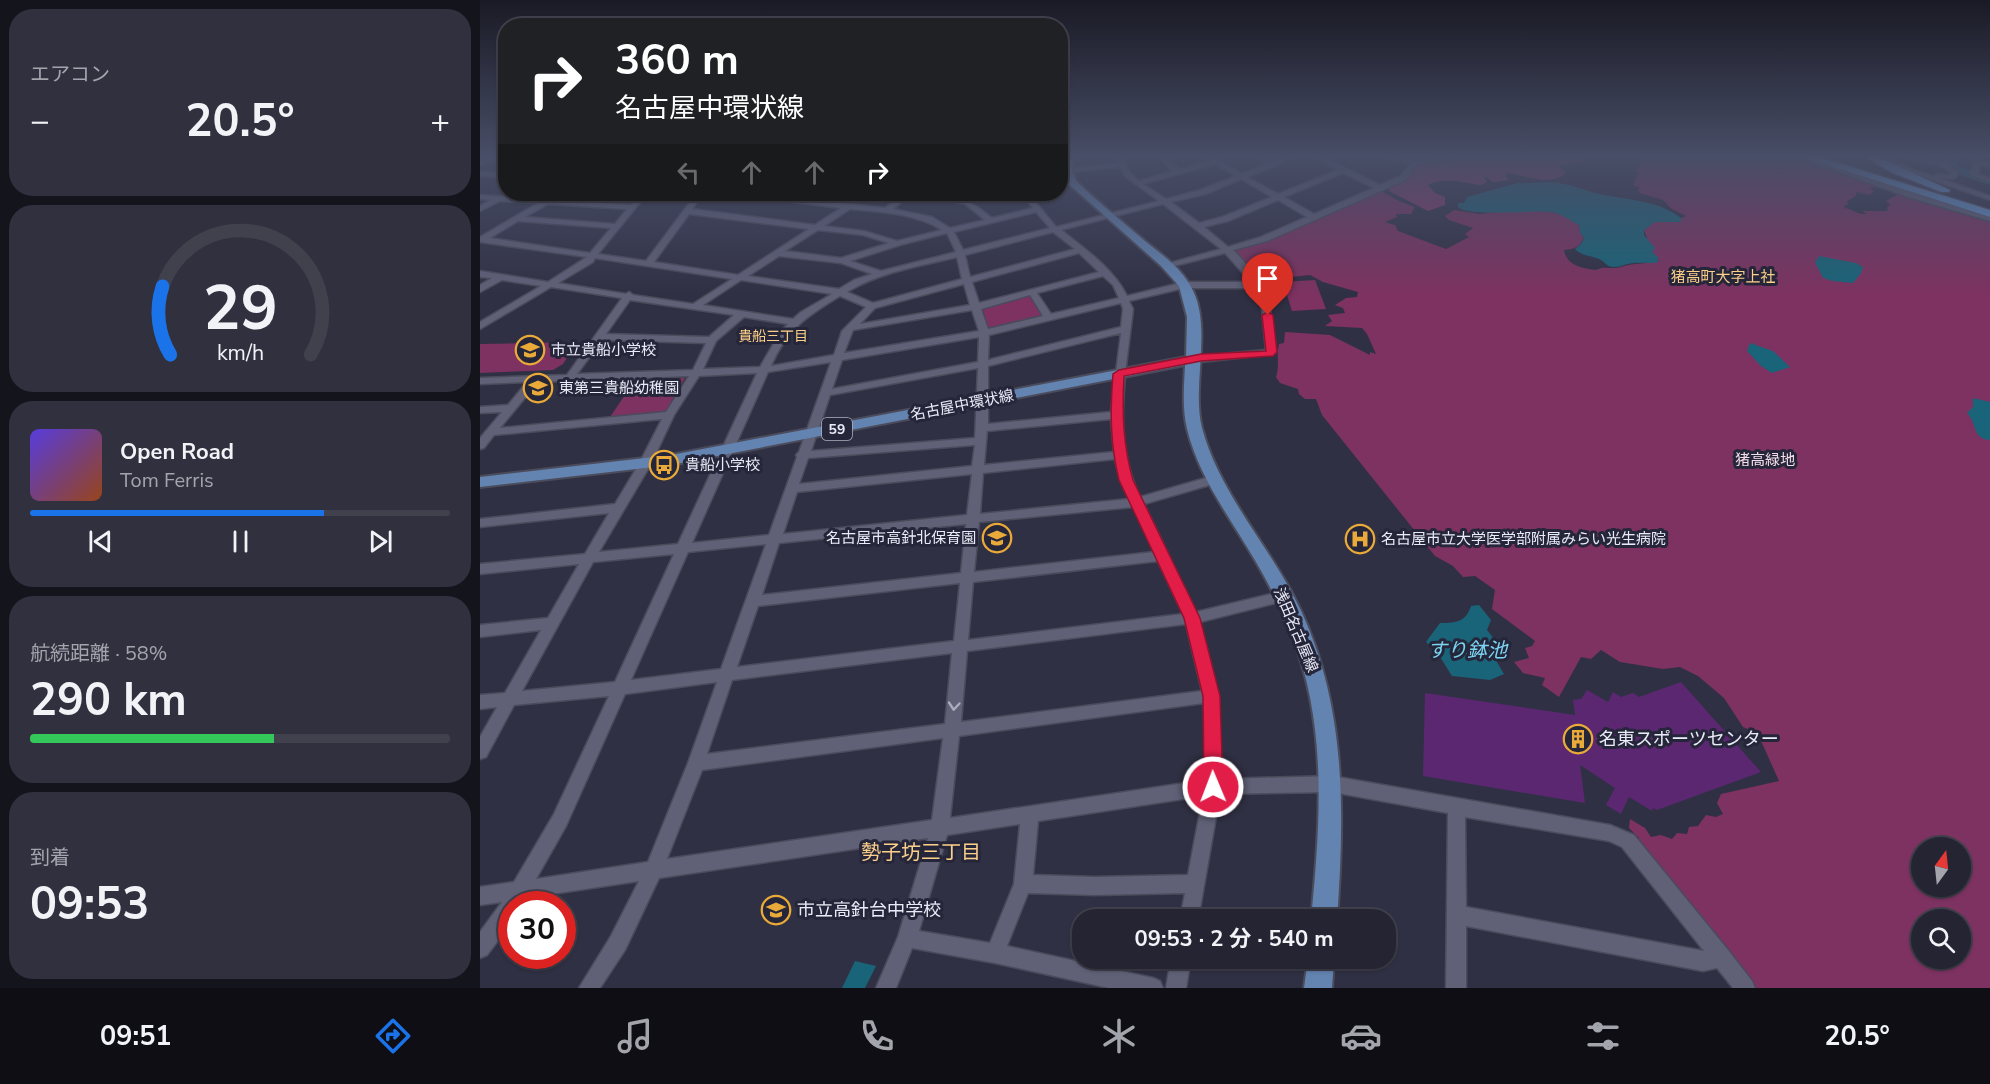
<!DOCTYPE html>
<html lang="ja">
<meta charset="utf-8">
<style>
:root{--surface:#242433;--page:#30303f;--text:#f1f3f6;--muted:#a3a4ac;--line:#41414e;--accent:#1a73e8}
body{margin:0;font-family:"Nunito Sans","Noto Sans JP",sans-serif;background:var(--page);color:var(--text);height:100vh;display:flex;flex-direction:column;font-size:22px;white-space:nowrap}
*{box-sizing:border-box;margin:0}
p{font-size:20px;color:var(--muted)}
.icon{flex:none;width:33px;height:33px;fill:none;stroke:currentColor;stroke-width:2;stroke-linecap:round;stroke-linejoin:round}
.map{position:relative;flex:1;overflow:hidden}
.drawer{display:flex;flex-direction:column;gap:9px;padding:9px;background:#14141c;width:480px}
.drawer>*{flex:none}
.banner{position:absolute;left:18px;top:18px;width:570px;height:183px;border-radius:24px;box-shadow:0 2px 4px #0004,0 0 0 2px var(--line);background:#202124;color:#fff;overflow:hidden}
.needle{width:39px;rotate:15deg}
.buttons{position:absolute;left:1431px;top:837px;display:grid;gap:12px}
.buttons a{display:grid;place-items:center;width:60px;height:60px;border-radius:50%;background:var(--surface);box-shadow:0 2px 4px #0004,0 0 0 2px var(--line);font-size:30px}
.speed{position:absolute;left:18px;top:891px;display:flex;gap:12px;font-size:30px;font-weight:700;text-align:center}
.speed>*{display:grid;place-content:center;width:78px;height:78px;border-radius:50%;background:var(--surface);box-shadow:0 2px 4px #0004,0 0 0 2px var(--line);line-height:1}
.speed .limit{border:9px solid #d22;background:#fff;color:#111}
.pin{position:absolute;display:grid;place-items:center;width:51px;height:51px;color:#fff;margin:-62px -26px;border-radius:50% 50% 50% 0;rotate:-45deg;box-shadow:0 0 6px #0007}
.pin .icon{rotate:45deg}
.me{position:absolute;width:66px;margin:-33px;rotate:359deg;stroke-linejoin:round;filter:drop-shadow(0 0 4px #0008)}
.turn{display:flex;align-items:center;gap:21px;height:126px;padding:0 18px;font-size:27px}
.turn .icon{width:78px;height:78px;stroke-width:2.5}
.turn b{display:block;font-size:42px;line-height:51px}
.lanes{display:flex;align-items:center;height:57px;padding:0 18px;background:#0003;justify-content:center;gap:30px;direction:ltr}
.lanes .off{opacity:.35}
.big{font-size:45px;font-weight:700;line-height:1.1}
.drawer .card{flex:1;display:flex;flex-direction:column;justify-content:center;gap:9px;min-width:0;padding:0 21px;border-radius:24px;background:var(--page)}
.drawer .dial{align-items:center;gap:0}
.dial svg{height:156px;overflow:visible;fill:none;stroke:var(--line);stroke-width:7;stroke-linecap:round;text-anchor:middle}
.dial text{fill:var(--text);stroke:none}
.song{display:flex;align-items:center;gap:18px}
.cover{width:72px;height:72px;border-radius:9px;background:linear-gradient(135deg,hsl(250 70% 55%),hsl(20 70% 35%))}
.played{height:6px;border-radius:3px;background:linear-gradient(90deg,var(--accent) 70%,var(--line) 70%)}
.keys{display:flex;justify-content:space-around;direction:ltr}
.heat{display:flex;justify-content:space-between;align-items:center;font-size:33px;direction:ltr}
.charge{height:9px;border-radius:4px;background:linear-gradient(90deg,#34c759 58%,var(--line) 0)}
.trip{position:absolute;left:592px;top:909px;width:324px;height:60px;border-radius:24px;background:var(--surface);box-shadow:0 2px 4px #0004,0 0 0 2px var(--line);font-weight:700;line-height:60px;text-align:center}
.tab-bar{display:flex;height:96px;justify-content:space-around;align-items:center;background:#0e0e14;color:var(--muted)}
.tab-bar .icon{width:42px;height:42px}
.tab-bar .selected{color:var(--accent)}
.tab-bar b{font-size:27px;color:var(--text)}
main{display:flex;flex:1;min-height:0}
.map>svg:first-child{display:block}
</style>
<main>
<section class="drawer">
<div class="card"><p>エアコン</p>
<div class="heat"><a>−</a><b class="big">20.5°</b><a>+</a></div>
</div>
<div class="card dial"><svg viewBox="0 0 100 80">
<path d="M14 69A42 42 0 1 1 86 69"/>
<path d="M14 69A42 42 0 0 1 10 34" stroke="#1a73e8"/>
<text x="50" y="56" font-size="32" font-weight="700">29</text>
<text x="50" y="72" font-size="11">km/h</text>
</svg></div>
<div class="card">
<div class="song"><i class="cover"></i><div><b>Open Road</b><p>Tom Ferris</p></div></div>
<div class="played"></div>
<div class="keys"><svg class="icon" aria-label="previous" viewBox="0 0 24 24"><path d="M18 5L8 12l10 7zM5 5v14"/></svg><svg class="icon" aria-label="pause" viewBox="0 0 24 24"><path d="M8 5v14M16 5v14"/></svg><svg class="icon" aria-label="next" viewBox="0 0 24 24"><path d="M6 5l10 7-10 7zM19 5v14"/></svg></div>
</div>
<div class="card"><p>航続距離 · 58%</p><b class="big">290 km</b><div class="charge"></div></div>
<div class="card"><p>到着</p><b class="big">09:53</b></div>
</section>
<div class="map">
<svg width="1510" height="988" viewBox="0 0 1510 988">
<rect width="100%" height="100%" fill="#303044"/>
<!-- green -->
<g fill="#7d3261" fill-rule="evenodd">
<path d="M1160,157H1318L1398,187L1389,188L1394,191L1390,195L1376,192V196L1367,201L1368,204L1364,206L1365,208C1372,209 1378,215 1386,214L1383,211H1408L1407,207L1411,205L1406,201L1420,193L1510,220V988H1275L1159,850V838L1149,828L1150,819L1165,828L1171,837L1181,835L1192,839L1197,833L1207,834L1209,827L1218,826L1226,815L1236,817L1243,814L1237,803L1241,794L1299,781L1282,743L1272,731L1263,727L1244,698L1218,676L1200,667L1183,669L1140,662L1121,650L1111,659L1101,657L1079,697L1062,685L1065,678L1043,673L1034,662L1049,658L1045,648L1052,646L1055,641L1012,609L1015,590L995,576L983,577L973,566L955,556L842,415L836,399H825L819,394L818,389L800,383L796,377C800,365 796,356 799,344L804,343L805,332L850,335L890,355V352L896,354L887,334L882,328L845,326L852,321L848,315L865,313L863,308L855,305L866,298L877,297L878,292L843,282L830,275L800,278L773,271L781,266V262L775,261L767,264L753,251L755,249L803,234L900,190L919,201L935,207L931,214H916L917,217L905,222L915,225L918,231L966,249L989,237L985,234L993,228L969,220L965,216L974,210L1000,214L1033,210L1072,212L1090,218L1099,225L1100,233L1104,236C1101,247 1095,249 1084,250C1087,266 1102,268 1116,270C1124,265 1132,270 1141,267C1152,263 1165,264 1179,261L1173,254L1164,230L1174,222H1200L1201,218L1206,216L1192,209L1183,200L1160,193L1158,190L1160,188L1153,185L1159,173L1156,171L1160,165ZM1442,848H1480V886H1442ZM1442,920H1480V958H1442Z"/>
<path d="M835,280L846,309L812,311L803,282Z"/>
<path d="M549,295L563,316L508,330L500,308Z"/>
<path d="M97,342L83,364L73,370L0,373V344Z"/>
<path d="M205,378L186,411L130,417L156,379Z"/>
</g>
<!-- forest -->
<path fill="#8c396d" d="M984,157H1080L1089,161L1095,158L1101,162L1078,166L1086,172C1073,188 1043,174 1027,173L1025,176L1029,180L1013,182L1006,177L1004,178L1007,182L1001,185C984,183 964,176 948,185L955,193L965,197V205L948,211L909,191V189L929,178L936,165Z"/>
<!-- water -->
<g fill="#196479">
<path d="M1038,183C1052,184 1065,181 1079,183C1093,185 1106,191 1119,194C1147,200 1180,200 1202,219L1200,222H1175L1164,230V235L1175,248L1172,252L1178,257V262C1170,264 1163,262 1155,263C1145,263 1143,267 1133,267C1127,267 1126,263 1121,260C1112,255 1103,257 1095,249L1101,244L1104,238L1100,233L1099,225C1090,221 1083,214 1071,212C1054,210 987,217 978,207V203H984L987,197Z"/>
<path d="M1339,256L1376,263L1383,267L1381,273L1373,283L1353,281L1343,278L1335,262Z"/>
<path d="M1270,343L1293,351L1310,367L1292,373L1281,366L1267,351Z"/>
<path d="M1493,398L1510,402V440C1492,439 1497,423 1487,413L1493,407Z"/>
<path d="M999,605L1011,620L1007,630L1014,639V657L1024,674L1010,680L972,676L957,652L946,642L960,623C976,623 986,622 991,606Z"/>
<path d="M375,961L396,966L385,988H362Z"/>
</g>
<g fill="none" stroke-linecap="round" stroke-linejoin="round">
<!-- river -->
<path fill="#196479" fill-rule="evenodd" d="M1467,157H1477V165L1510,178V185L1475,173L1467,166Z"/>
</g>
<!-- building -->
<path fill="#5b2771" d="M1201,682L1281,772L1177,810L1173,808L1172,811L1149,797L1141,814L1126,805L1135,788L1100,765L1105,803L943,776L945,693L1095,715L1093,700L1101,699L1107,690L1128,702L1133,692L1141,697L1153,693L1159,697Z"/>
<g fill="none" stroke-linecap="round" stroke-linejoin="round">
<!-- minor casing -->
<g stroke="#4a4b5b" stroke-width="3">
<g id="minor">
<path d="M9,157H18L0,166V161Z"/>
<path d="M639,157H645C645,168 650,174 659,181L693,171L684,163L682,157H688L689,161L700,169L730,161L724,157H732L762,174L786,164L774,157H782L792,162L803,157H812L795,166L767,177L798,194L858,170L834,157H843L900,185L920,176L930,164L905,157C915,157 924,160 934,161C947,162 963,157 977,157L936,165L926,180L787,241L753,250C788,284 791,305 796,352L794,354L711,363L706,360L711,357L786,350L782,308L774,288H704L649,301L653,309C646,372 631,437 660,497L736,475L742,479L740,482L664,504L716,612L804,591L809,592L811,596L809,600L804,601L720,622L739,696L741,779L852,776L1130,825L1154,835L1248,950L1272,981L1275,988H1253L1237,968L1223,971L986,926V988H966L968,813L852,792L740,794L718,920H700L705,893L615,895L548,893L527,946L673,978L680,981L683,988H629L515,963L432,948L416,988H396L418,937L448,838L179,878L145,950L120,988H99L131,936L159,881L45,898L41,904H32V922L7,955L0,958V932L22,902L0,905V887L34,882L74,814L129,696L34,705L6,757L0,759V737L17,707L0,709V695L25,693L61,630L0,637V625L68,618L99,564L0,574V564L105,554L129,513L0,527V519L135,504L159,464L182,419L14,435L4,448L0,449V438L22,412L0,413V407L28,405L47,382L0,384V378L87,375L142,298L71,287L0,329V322L61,286L22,280L0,292V285L12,278L0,277V271L68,282L107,257L0,242V237L58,203L20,201L0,211V206L10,200L0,199V195L151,205L161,194H167L118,254L166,261L216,194H223L212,209L335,225L361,208L264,196L260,194H279L405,208L424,194H431L413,209L452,217L470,228L505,220L485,204L451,196V194C479,194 491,201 512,218L553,208L542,194H549L576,227L679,201L646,177L640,167L580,173V169L639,163ZM735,164L756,176L720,190L686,199L663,184ZM863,173L894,188L834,214L804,197ZM761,179L792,197L742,217L719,223L691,202L726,194ZM798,200L827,217L781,237L748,247L724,227L748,221ZM68,204L147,209L135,224L45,217ZM683,204L741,249L686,264V268L745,253L771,282H704L647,296C634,269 604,248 581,230ZM370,209C401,212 435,213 462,230L417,241L384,231L344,226ZM556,212L570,228L483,250L474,232ZM209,214L329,229L258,275L174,262ZM38,221L131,228L110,253L10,238ZM338,230L383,235L409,243L361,258L305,251ZM573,232L595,249L490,277L485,255ZM467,233L476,252L401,271L370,261L420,245ZM599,253L619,272L499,303L492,282ZM299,256L361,263L392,274L374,280L359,289L268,276ZM477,257L482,279L393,303L367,292C400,272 440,266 477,257ZM115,258L252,279L213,304L153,295L149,292L146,294L78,283L113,262ZM623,276L633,285L639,298L571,314L557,293ZM261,280L352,294L321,312L313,319L223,305ZM484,284L490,305L380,324L395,308ZM550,295L563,316L508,329L501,309ZM360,296L386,307L362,331L354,355L291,366C307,329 327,316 360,296ZM150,300L254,315L229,337L126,334ZM641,303L643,309L641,327L508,360L509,335ZM492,310L499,331L364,353L373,330ZM264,317L308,324L301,331L280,367L223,369L236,341ZM641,333L631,412L508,424V366ZM499,337L498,362L352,389L362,360ZM122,340L226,343L213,370L97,374ZM351,362L319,452L316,455L317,457L289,535L212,543L288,372ZM498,368L495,438L331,451L350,395ZM277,373L198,544L119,552L171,464L194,415L219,376ZM209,376L186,412L20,428L58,382ZM631,419L634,452L504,465L507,431ZM495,445L492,466L319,484L328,458ZM635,459L640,480L649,499L500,514L503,473ZM492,474L487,515L303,534L317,492ZM653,507L674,552L494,572L499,522ZM486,524L481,573L282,595L299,543ZM286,544L241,669L151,680L208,552ZM194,554L135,682L42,691L113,562ZM678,561L703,614L488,640L493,582ZM480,583L474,641L257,667L278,606ZM706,624L722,691L481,722L487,651ZM472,653L465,724L227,754L252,680ZM237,682L208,763L168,862L56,879L86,826L145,694ZM724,703L725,780L470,818L479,736ZM463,738L452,820L187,859L222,770ZM723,796L708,875L615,877L553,875L558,821ZM985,817L1129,841L1142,847L1224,951L986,907ZM540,824L534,884L510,943L439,931L467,835Z"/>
<path d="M1317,157H1327L1437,194L1510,217V221L1431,198Z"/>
<path d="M1402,157H1410L1433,170L1454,176L1457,174L1469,175L1471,173L1463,167L1424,157H1437L1462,162V157H1468V164L1479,173L1474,179L1459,178L1510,196V200L1429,172Z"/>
<path d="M1495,157H1501V161L1510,163V167L1500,165L1498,174L1510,178V182L1490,175Z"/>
<path d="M0,172L26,173V177L0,176Z"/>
<path d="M691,958H711L706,988H686Z"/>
</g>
</g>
<!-- major casing -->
<g stroke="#4a4b5b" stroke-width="4">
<g id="major">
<path d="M584,157H594L592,171L596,181C618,202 642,221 665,241C681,254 699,266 710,285C734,324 711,384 722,428C738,488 782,538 811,591C867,694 865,807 857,920H831C840,825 848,726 812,636C802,610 790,586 776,562C751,519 719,478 707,429C702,408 704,386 705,365L191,465L0,487V477L191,455L706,357L707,317L699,286L681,266L589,184L582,171Z"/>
<path d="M828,958H854L852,988H824Z"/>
</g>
</g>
<!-- highway casing -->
<g stroke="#4a4b5b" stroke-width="3">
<g id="highway">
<path d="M1323,157H1339L1510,210V217Z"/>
<path d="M1385,157H1398L1470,190L1469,192H1461L1411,172Z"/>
</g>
</g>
<!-- minor -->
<use href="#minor" fill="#606077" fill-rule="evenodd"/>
<!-- major -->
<use href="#major" fill="#6383b0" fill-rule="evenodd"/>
<!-- highway -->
<use href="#highway" fill="#659ad6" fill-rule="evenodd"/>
</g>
<!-- one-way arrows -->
<defs><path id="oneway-chevron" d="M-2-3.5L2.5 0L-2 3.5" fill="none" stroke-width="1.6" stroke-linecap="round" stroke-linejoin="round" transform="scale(1.5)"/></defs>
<use stroke="#acacbe" href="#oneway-chevron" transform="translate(474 706) rotate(95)"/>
<!-- sky -->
<linearGradient id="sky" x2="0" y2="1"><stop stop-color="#1a1a25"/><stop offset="0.53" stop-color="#484e67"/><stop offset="1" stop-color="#484e67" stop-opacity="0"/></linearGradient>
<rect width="1510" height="295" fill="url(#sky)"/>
<!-- route -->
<path fill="#e11d48" stroke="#92132f" stroke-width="1.5" d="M788,312L793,315L797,352L793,356L721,361L644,376C642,412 643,445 653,480L720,618L740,696L743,787L740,793L733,796L727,793L724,787L723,696L704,618L639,480C630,444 630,411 633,374L639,370L721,354L786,351L782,315Z"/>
<!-- icons -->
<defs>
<g id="school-ring" transform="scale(1.5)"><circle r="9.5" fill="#26263a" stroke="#eaaa39" stroke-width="1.5"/><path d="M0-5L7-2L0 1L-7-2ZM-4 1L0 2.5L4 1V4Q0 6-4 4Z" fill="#eaaa39"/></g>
<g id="bus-ring" transform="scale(1.5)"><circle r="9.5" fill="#26263a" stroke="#eaaa39" stroke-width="1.5"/><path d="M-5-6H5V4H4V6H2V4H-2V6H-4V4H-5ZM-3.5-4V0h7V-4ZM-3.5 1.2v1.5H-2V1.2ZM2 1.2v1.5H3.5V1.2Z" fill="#eaaa39"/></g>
<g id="hospital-ring" transform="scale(1.5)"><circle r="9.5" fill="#26263a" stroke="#eaaa39" stroke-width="1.5"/><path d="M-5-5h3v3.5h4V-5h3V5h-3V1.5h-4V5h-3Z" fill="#eaaa39"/></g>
<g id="building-ring" transform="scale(1.5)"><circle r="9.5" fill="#26263a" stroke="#eaaa39" stroke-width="1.5"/><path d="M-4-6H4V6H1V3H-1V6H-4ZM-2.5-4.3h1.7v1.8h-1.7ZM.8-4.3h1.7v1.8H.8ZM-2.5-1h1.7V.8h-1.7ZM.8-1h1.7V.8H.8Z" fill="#eaaa39"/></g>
</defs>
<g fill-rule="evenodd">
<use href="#school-ring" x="50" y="350"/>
<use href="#school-ring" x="58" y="388"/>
<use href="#bus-ring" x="184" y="465"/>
<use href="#school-ring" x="517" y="538"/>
<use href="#hospital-ring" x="880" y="539"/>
<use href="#building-ring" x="1098" y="739"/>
<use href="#school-ring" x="296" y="910"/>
</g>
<g text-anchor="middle" stroke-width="6" stroke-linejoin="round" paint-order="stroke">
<!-- far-neighbourhood labels -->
<g font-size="14" fill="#fccf8a" stroke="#26263a">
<text x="293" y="341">貴船三丁目</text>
</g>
<!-- shield labels -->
<rect fill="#26263a" stroke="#afb0bf" stroke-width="1.5" x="342" y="418" width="30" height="22" rx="4.5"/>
<g font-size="14" font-weight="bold" fill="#eaebf8">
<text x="357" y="434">59</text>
</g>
<!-- far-quarter labels -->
<g font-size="15" fill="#fccf8a" stroke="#26263a">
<text x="1243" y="282">猪高町大字上社</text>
</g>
<!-- poi labels -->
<g font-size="15" fill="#eaebf8" stroke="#26263a" text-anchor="start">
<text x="71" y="355">市立貴船小学校</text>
<text x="79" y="393">東第三貴船幼稚園</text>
<text x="205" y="470">貴船小学校</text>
<text x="496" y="543" text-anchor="end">名古屋市高針北保育園</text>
<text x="901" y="544">名古屋市立大学医学部附属みらい光生病院</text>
</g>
<!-- street labels -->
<g font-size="15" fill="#eaebf8" stroke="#26263a">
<text transform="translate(482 405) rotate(-11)" y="5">名古屋中環状線</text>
<text transform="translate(816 630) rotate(67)" y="5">浅田名古屋線</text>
</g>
<!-- park labels -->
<g font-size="15" fill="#f5dde9" stroke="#26263a">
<text x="1285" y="465">猪高緑地</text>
</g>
<!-- near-poi labels -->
<g font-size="18" fill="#eaebf8" stroke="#26263a" text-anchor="start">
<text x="1119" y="745">名東スポーツセンター</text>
<text x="317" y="916">市立高針台中学校</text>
</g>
<!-- near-water labels -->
<g font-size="20" font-style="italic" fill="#7ad4f2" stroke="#26263a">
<text x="987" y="657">すり鉢池</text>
</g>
<!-- near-neighbourhood labels -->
<g font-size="20" fill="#fccf8a" stroke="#26263a">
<text x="441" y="859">勢子坊三丁目</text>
</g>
</g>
</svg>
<div class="buttons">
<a><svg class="needle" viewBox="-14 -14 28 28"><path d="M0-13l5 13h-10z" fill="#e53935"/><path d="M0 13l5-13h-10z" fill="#a3a4ac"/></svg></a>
<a><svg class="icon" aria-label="search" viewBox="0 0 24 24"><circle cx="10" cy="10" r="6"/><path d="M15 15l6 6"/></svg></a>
</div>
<div class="speed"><div class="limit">30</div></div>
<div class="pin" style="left:788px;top:315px;background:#d93025"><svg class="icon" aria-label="arrive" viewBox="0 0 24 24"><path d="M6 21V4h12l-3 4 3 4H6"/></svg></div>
<svg class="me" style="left:733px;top:787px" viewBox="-20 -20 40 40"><circle r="17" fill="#e11d48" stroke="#fff" stroke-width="3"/><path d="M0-11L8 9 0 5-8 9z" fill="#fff"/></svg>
<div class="trip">09:53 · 2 分 · 540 m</div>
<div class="banner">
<div class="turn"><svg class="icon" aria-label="right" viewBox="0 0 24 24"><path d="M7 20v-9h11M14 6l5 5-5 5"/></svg><div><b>360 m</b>名古屋中環状線</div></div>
<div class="lanes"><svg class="icon off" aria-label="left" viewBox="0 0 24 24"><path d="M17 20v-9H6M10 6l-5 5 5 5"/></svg><svg class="icon off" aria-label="ahead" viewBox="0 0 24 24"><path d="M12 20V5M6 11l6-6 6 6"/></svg><svg class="icon off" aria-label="ahead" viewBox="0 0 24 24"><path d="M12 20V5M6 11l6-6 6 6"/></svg><svg class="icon" aria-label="right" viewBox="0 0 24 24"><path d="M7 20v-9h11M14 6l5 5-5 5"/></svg></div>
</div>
</div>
</main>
<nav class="tab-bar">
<b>09:51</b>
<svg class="icon selected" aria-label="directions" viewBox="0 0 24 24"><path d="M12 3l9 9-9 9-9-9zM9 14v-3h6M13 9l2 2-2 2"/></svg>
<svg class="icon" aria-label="music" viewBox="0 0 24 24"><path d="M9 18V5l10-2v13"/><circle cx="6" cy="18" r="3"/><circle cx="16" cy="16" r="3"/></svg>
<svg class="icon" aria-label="phone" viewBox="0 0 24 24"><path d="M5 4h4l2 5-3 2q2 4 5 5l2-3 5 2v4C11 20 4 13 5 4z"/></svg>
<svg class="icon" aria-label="climate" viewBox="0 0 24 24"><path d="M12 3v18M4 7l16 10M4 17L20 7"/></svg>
<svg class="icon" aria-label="car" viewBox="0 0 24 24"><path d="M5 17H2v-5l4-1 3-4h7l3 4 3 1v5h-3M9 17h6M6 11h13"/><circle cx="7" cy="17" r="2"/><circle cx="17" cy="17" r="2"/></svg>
<svg class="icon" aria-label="filters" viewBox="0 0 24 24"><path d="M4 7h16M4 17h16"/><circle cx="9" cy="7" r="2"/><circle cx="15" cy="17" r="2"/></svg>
<b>20.5°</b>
</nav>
